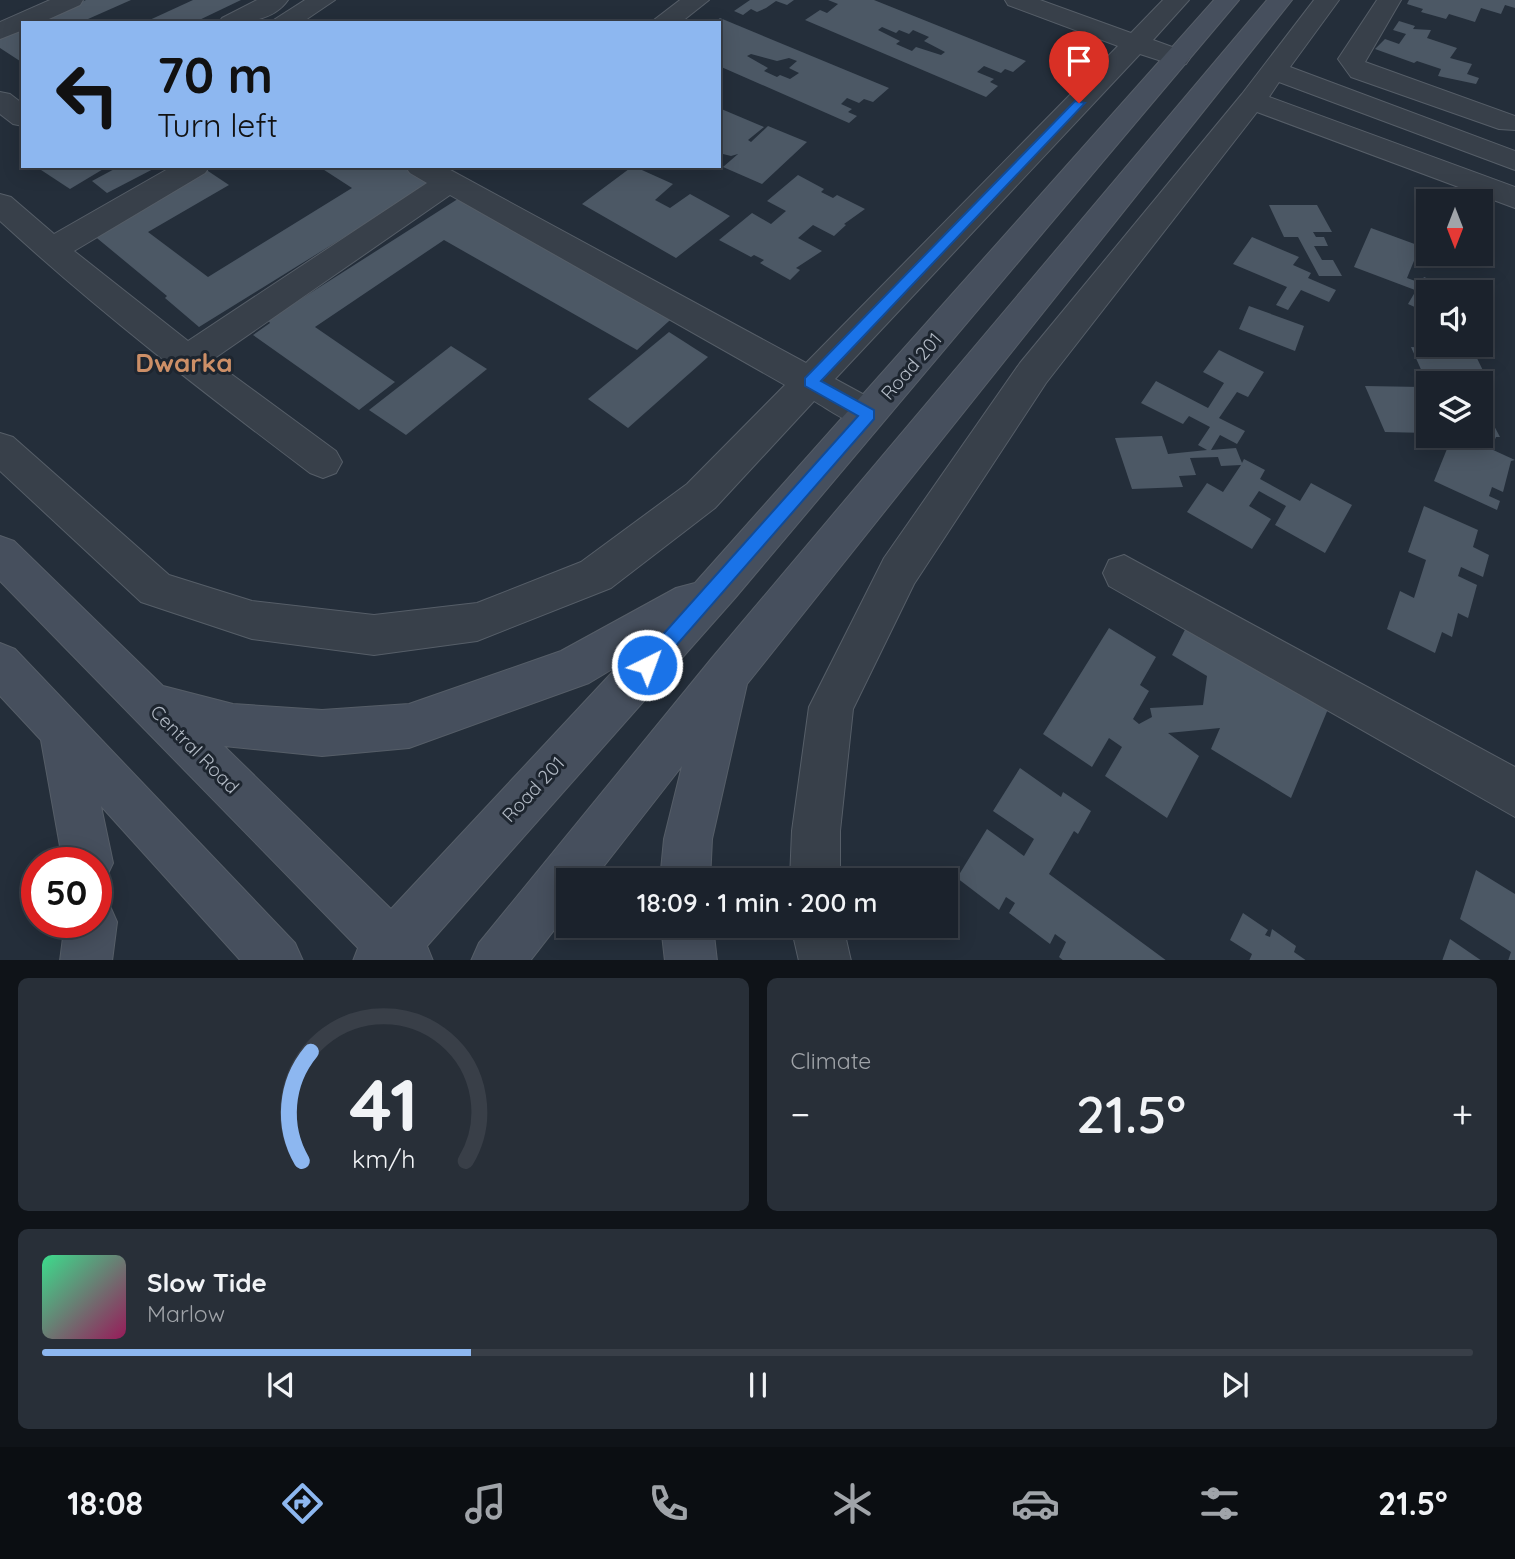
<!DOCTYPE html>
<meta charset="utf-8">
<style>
:root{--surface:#1b222c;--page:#282f38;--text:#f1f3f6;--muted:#a0a4a9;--line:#393f48;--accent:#8db7f0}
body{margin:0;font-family:Quicksand,sans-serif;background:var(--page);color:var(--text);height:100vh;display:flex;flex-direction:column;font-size:26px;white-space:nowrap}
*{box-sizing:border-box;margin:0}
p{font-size:23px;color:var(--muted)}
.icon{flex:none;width:38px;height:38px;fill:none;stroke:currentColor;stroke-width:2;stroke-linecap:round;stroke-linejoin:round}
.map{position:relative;height:960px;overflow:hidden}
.drawer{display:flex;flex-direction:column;gap:18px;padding:18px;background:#0f1318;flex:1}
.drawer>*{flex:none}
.banner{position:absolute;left:21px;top:21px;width:700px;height:147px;border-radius:0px;box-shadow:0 4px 18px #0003,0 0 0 2px var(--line);background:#8db7f0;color:#111;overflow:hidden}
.needle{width:46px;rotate:180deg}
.fabs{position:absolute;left:1416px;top:189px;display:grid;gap:14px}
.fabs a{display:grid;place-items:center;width:77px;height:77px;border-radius:0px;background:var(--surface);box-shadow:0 4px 18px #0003,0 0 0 2px var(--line);font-size:35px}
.speed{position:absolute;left:21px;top:847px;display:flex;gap:14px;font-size:35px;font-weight:700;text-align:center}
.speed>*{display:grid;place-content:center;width:91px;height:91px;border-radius:50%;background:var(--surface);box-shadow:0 4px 18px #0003,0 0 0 2px var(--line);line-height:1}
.speed .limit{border:10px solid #d22;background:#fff;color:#111}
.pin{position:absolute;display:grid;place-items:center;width:60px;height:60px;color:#fff;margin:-72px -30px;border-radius:50% 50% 50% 0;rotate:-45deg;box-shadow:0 0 7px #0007}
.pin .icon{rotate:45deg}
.me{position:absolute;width:77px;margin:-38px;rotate:42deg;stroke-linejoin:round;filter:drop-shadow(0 0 5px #0008)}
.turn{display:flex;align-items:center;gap:24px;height:147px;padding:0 21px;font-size:32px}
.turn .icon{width:91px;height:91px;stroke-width:2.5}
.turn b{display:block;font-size:49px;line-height:60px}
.big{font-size:52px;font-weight:600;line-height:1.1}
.drawer .card{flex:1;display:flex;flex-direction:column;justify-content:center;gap:10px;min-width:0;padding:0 24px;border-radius:10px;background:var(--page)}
.drawer .dial{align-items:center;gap:0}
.dial svg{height:182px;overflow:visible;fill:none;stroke:var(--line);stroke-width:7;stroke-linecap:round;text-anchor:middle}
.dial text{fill:var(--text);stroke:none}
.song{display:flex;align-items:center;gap:21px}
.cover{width:84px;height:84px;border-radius:10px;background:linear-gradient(135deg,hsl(150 70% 55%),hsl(330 70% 35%))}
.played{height:7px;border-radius:4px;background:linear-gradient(90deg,var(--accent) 30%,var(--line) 30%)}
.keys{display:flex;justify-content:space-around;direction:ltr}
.heat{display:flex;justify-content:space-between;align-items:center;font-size:38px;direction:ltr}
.drawer .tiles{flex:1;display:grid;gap:18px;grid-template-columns:1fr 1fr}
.card:last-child{grid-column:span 2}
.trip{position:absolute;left:556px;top:868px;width:402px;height:70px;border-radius:0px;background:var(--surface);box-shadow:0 4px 18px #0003,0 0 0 2px var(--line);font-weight:600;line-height:70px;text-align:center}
.menu{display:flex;height:112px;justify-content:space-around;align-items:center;background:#0b0e12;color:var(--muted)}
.menu .icon{width:49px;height:49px}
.menu .on{color:var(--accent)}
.menu b{font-size:32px;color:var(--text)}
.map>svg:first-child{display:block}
</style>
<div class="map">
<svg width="1515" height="961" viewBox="0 0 1515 961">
<rect width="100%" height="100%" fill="#242e3a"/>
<!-- building -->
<g fill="#4c5865" fill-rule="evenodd">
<path d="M86,0H131L79,23H33Z"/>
<path d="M193,0H241L193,23H143Z"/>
<path d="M750,0H794L787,5L776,1L766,8L757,12L751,9L743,15L734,11Z"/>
<path d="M828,0H874L1026,61L1013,72L1005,69L1001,73L984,66L977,72L994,79L990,82L998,86L986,97L805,20L820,10L827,13L838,4ZM882,27L896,33L899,30L909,34L913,30L929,37L924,41L945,52L941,55L916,47L912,51L896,44L900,41L878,30Z"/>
<path d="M1409,0H1515V8L1505,5L1501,14L1481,8L1475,22L1449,14L1446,19L1421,12L1423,9L1407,4Z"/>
<path d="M720,18L889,88L873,102L864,99L859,103L847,98L841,104L852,109L848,112L857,116L849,123L719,66V23H713ZM751,54L777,61L789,58L797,61L789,68L799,73L790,79L780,75L777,77L764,71L768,68L747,56Z"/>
<path d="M1399,21L1415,26L1413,29L1431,30L1427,38L1457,48L1450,58L1472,64L1467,74L1479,78L1476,84L1438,76L1441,69L1417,61L1414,63L1375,49L1385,39L1399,44L1406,34L1393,30Z"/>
<path d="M23,29V63L0,48V39Z"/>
<path d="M719,108L764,127L748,140L751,142L768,126L807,142L762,184L723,167L738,154L731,156L719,153Z"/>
<path d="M35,166H103L105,168L70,189Z"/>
<path d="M120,166H159L107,193L92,181Z"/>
<path d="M318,166H403L430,184L199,327L165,298L167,296L92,234L205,169L229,185L148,232L208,277L352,188Z"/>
<path d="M633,166L673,184L655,200L670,208L690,194L730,216L676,258L582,204Z"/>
<path d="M798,175L824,189L821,192L833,198L837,195L865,209L844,224L846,225L834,236L813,225L798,238L822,251L796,268L800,270L790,280L760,263L764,260L754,255L751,257L719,240L752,213L771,224L786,211L767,201Z"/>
<path d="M464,195L679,312L637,350L444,240L315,327L395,382L359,410L253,335L270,323L268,320Z"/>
<path d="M1269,205H1317L1332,232H1313L1316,237H1324L1328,246H1314L1322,260H1333L1342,276H1319L1298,237H1284Z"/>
<path d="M1371,228L1420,246L1407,278L1418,282L1415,290L1354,267Z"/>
<path d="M1252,237L1299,257L1293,265L1311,273L1308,278L1336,290L1329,302L1301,290L1288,310L1276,305L1287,287L1233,264Z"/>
<path d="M1424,277L1460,292H1428V313L1408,304Z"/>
<path d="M1249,306L1304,326L1295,351L1239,329Z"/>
<path d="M669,332L708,357L628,428L588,399Z"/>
<path d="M451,346L487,369L406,435L369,410Z"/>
<path d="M1411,347L1473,350L1491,387L1480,386V383H1427Z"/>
<path d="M1219,350L1264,372L1248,397L1237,392L1219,418L1245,431L1237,444L1220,435L1211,450L1236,448L1242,463L1244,459L1265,470L1260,479L1300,501L1311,483L1352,505L1325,553L1275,525L1286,506L1259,491L1249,506L1271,519L1252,549L1187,512L1207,483L1223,492L1241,465L1221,466L1218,457L1190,458L1196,475L1179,476L1183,487L1132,489L1115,438L1162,436L1168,454L1207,450L1198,445L1210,427L1189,416L1183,424L1141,403L1156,381L1208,408L1224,383L1203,372Z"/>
<path d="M1365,386L1422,387L1428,394V433L1385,432Z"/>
<path d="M1480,396L1495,420H1491L1500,437H1496L1491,449L1515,460L1511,461L1503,492L1492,487L1489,496L1500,501L1497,510L1434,481L1449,444L1453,446L1456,439L1449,436H1461L1478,443L1483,433Z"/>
<path d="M1424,506L1478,530L1473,547L1489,555L1483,577L1461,567L1458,576L1477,585L1468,618L1458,613L1452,637L1442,632L1435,653L1387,629L1400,591L1414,598L1426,560L1408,552Z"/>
<path d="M1192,616L1333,697L1291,798L1211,749L1220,728L1168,733L1199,756L1167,818L1105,776L1122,747L1109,738L1092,767L1043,734L1109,628L1156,657L1140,685L1149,691L1133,719L1139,724L1152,717L1150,708L1203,705L1207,676L1172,655Z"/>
<path d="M1020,768L1061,797L1063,792L1091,811L1078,834L1074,831L1049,874L1167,961H1064L1059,957L1066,942L1055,934L1050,944L1009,913L1015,903L1006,897L999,910L957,878L987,829L1024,856L1034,839L993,811Z"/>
<path d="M1476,870L1515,894V961H1508L1511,952L1460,919Z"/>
<path d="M1243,913L1268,930L1265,935L1270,937L1272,929L1296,946L1294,952L1307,961H1249L1252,954L1230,940Z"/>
<path d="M1450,939L1482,961H1442Z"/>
</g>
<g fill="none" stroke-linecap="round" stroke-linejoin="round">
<!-- minor casing -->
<g stroke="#565e68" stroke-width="2">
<g id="minor">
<path d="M50,0H83L80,5L40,23H23V30L0,39V22Z"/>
<path d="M257,0H288C273,22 242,23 218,23L222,18Z"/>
<path d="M305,0H335L301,23H269Z"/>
<path d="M680,0H709L680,23H650Z"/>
<path d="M1005,0H1040L1131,33L1163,0H1189L1153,40L1186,52L1190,58L1186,64L1177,66L1140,54L835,379L881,404L886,414L881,424C857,432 835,413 814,401L715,508L611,588L477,641L374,655L252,639L141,602L0,471V433L13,437L169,575L252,601L374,615L477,603L581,562L687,484L785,385L450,195L212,360L336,451L342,462L336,473L323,478L310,473C203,392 98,311 0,221V194L11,197L54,234L173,166H210L205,173L74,251L188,341L427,183L410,173L405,166H443L806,363L1118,46L1008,5Z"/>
<path d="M1314,0H1339L1290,67L1515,151V170L1279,82L1269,97L1515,187V208L1257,112L1046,383L914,584L853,709L840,831V880H790L792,831L809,707L884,558L1020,363L1242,94Z"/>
<path d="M1377,0H1401L1365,62L1515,116V130L1499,129L1351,77L1338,59Z"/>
<path d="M0,92L10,94L23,104V126L13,124L0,114Z"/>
<path d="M1124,555L1515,767V817L1109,586L1103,573L1109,560Z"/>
<path d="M791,926H843L851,961H799Z"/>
</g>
</g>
<!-- secondary casing -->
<g stroke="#565e68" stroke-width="2">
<g id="secondary">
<path d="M1214,0H1239L735,598L427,946L433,961H353L358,948L0,581V536L14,541L163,686L233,704L322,710L409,704L561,651L676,588L695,583ZM619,665L391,909L224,746L322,756L409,748L589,683Z"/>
<path d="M1267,0H1292L747,684L712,839L710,880H660L664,839L682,766L593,880H569V911L530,961H471L479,943L712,658Z"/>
<path d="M0,643L15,649L295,943L303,961H241L101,806L113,863L105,880L96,884V863H63L41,740L0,696Z"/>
<path d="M96,899L109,904L117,922L112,961H60L65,922H96Z"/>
<path d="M661,926H713L717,961H665Z"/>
</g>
</g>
<!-- minor -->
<use href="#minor" fill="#38404a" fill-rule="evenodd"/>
<!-- secondary -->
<use href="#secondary" fill="#464f5d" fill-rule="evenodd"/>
</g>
<!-- route -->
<path fill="#1a73e8" stroke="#114b97" stroke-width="2" d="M1075,101L1085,103L821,381L874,410V419L654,671L647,674L641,671L638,665L641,659L858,416L805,386V378Z"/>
<g text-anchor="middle" stroke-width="6" stroke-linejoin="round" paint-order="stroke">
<!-- street labels -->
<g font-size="19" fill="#b3bbc6" stroke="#1d252f">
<text transform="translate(911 366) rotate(-49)" y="7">Road 201</text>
<text transform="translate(195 749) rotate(45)" y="7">Central Road</text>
<text transform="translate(533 789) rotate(-47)" y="7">Road 201</text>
</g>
<!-- district labels -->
<g font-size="26" font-weight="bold" fill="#cc8f67" stroke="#1d252f">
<text x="184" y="372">Dwarka</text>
</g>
</g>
</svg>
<div class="fabs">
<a><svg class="needle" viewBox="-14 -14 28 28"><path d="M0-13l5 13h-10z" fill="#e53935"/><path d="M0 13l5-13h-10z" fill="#a0a4a9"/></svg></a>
<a><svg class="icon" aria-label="sound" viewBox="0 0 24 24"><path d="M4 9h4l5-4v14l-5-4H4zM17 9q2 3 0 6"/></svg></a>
<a><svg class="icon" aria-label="layers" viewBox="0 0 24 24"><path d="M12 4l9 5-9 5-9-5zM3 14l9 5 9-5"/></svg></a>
</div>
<div class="speed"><div class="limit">50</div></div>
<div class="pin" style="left:1079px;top:103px;background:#d93025"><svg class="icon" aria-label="arrive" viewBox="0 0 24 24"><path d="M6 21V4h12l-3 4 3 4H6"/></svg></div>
<svg class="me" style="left:647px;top:665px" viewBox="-20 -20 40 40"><circle r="17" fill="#1a73e8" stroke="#fff" stroke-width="3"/><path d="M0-11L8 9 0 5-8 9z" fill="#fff"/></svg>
<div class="trip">18:09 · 1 min · 200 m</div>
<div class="banner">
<div class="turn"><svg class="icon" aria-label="left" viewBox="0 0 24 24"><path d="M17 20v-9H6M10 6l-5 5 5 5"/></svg><div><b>70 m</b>Turn left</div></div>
</div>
</div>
<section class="drawer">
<div class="tiles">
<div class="card dial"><svg viewBox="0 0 100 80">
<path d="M14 69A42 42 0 1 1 86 69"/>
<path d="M14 69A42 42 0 0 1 18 21" stroke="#8db7f0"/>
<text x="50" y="56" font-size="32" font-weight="700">41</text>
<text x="50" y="72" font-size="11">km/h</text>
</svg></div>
<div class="card"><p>Climate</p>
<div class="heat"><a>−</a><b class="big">21.5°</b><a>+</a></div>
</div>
<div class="card">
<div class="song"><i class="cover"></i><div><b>Slow Tide</b><p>Marlow</p></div></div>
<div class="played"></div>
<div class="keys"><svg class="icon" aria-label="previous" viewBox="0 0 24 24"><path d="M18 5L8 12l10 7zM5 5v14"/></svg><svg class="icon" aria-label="pause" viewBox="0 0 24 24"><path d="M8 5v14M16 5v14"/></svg><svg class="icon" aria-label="next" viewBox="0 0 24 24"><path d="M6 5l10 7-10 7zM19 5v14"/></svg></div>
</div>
</div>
</section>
<nav class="menu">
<b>18:08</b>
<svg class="icon on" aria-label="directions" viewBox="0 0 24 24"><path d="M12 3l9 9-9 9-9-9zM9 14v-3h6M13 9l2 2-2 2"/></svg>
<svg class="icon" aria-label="music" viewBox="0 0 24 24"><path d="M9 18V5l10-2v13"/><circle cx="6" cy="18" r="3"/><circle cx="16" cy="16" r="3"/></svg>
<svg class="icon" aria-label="phone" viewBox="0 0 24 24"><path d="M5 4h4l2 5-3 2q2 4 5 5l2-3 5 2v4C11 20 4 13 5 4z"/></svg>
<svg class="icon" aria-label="climate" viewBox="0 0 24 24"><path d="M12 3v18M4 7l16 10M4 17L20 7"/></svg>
<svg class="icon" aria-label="car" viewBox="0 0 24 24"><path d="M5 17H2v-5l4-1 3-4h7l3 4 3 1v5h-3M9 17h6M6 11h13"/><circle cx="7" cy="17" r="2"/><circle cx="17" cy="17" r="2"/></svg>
<svg class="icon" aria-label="filters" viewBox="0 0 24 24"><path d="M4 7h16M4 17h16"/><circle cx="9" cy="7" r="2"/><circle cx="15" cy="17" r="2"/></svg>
<b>21.5°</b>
</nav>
